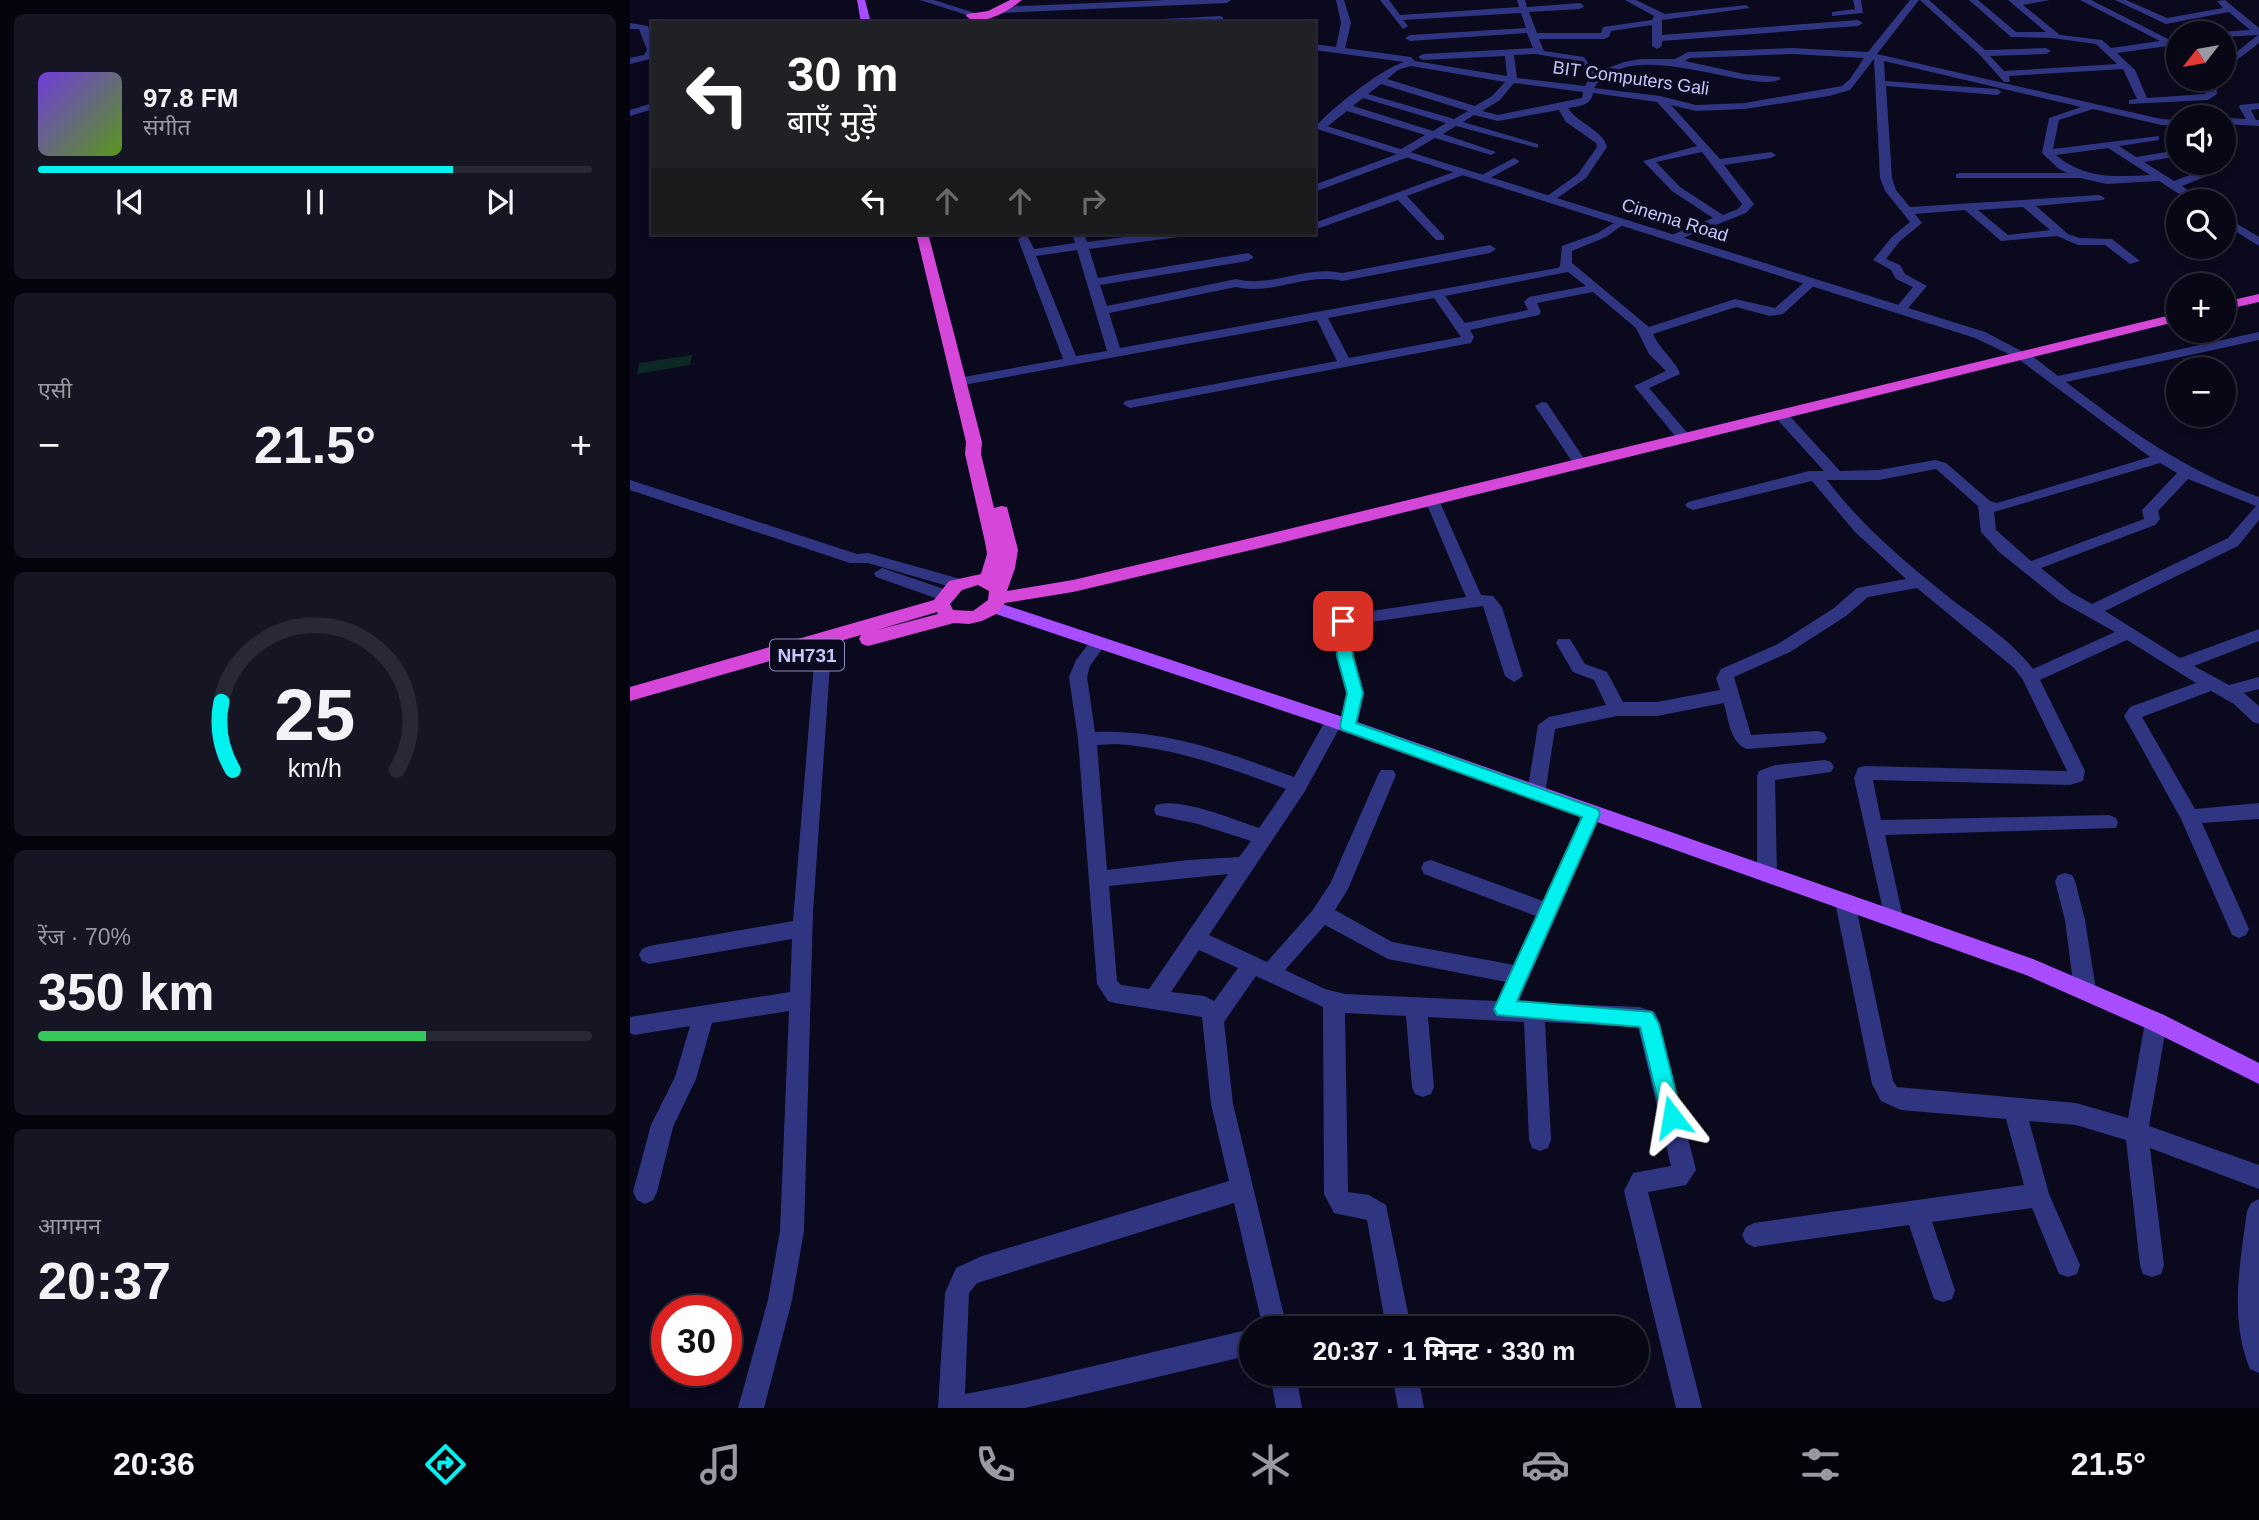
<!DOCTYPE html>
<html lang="hi">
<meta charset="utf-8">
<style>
:root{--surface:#080716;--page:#161523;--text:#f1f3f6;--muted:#9899a1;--line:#292835;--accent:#00f1ee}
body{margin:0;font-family:Arial,"Noto Sans Devanagari",sans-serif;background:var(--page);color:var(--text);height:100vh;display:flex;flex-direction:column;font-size:26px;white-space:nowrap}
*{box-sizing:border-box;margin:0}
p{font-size:23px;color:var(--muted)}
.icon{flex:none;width:38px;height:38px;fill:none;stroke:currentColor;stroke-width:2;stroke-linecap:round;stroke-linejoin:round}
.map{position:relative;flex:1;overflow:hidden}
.panel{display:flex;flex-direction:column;gap:14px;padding:14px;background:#04040c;width:630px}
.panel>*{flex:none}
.hud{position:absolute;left:21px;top:21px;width:665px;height:214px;border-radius:0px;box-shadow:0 4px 10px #0003,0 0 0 2px var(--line);background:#202124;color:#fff;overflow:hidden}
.needle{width:46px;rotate:239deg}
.controls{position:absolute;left:1536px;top:21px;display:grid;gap:14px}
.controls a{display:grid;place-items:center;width:70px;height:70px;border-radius:50%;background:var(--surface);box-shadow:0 4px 10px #0003,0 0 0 2px var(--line);font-size:35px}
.speed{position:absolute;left:21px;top:1295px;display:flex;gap:14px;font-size:35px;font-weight:700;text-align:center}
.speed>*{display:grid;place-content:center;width:91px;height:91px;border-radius:50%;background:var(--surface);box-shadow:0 4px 10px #0003,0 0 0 2px var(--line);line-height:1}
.speed .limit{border:10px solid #d22;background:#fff;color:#111}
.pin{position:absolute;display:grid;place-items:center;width:60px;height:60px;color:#fff;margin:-30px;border-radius:14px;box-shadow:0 4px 10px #0006}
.me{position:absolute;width:77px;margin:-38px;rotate:346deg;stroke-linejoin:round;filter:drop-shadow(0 0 5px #0008)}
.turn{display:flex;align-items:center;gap:24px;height:147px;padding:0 21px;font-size:32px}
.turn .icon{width:91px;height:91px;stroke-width:2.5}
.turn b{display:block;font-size:49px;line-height:60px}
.lanes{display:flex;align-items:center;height:66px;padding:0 21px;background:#0003;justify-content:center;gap:35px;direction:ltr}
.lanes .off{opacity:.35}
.big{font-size:52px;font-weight:700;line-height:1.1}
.panel .tile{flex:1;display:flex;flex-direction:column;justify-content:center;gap:10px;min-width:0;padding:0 24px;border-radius:10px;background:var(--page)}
.panel .dial{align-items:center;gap:0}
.dial svg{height:182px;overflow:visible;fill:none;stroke:var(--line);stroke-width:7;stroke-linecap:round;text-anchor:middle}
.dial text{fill:var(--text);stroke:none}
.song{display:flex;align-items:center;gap:21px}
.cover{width:84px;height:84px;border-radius:10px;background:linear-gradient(135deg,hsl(260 70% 55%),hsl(90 70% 35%))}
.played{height:7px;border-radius:4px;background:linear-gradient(90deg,var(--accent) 75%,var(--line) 75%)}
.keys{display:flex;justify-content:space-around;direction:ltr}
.heat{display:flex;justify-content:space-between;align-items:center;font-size:38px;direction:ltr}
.charge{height:10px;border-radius:5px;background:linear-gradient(90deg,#34c759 70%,var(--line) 0)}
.trip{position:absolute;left:609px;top:1316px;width:410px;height:70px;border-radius:35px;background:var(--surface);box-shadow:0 4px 10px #0003,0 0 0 2px var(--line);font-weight:700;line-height:70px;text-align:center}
.dock{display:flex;height:112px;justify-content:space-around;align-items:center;background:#030309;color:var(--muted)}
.dock .icon{width:49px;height:49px}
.dock .on{color:var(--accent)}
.dock b{font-size:32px;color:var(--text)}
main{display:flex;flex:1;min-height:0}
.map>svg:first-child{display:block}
</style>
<main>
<section class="panel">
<div class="tile">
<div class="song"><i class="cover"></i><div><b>97.8 FM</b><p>संगीत</p></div></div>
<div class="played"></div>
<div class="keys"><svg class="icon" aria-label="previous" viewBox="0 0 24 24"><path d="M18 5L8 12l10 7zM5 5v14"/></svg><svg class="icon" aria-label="pause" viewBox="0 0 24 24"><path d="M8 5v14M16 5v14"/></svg><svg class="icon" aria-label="next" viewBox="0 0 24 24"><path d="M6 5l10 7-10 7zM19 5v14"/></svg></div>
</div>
<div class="tile"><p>एसी</p>
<div class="heat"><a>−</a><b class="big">21.5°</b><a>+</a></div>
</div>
<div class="tile dial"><svg viewBox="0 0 100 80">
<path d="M14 69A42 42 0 1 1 86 69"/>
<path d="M14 69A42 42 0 0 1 9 39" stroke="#00f1ee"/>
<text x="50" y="56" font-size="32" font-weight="700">25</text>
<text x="50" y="72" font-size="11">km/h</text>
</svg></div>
<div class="tile"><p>रेंज · 70%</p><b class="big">350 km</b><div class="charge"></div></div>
<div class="tile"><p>आगमन</p><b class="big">20:37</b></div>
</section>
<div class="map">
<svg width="1629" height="1408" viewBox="0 0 1629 1408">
<rect width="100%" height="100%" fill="#0b091d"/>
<!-- green -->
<path fill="#0c2824" d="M62,355L60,365L7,374L9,363Z"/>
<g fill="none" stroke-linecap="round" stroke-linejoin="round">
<!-- minor -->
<g fill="#2f3581" fill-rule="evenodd">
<path d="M536,0H601L597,3L369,13L365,10L369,7Z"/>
<path d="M706,0H714L721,23L715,48L781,57L785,61L877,76L875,56L793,60L788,57L793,54L903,48L897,33L780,41L775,38L780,35L896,28L891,13L773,20L778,26L773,29L750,0H759L770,15L889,7L887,0H895L897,7L950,3L954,6L950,9L899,12L907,33H971L973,27L1022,20L1024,16L995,0H1006L1035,14L1116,5L1120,8L1032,20V35L1228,20L1233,23L1228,26L1032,41V46L1027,49L1022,46V25L981,31L979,37L974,39H909L914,51L954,57L965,73L994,62L1011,59H1045L1058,52L1162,48L1238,52L1280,0H1289L1247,54L1531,119L1549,120V126L1531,125L1463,109L1429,120L1423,149L1529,136V140L1489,146L1506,157L1549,150V156L1514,162L1544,181L1579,168L1585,163H1594V161L1596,163L1587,172L1552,186L1572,201H1560L1529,181L1477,184L1450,178H1326V174L1330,173H1437L1429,169L1412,153L1419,118L1451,107L1254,61L1255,81L1367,89L1372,92L1367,95L1256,86L1262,178L1266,190L1280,207L1469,195L1475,198L1473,200L1406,206L1438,234L1449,238L1482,239L1510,261L1500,264L1475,245H1448L1427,236L1371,241L1335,210L1285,214L1292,223L1270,241L1256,259L1270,265L1275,274L1297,286L1274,313L1270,314L1264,310L1283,287L1266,279L1261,270L1243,260L1262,237L1280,222L1255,191L1250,178L1244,59L1220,90L1199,96L1115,109L1066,111L1041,105L1090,159L1141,152L1146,155L1141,158L1094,165L1124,204L1116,213L1043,242L1037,238L1039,236L1083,218L1042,191L1013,161L1067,146L1027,102L963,93C961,106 949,106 938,108C947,123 973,130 977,147L956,178L923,201L913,199L948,174L967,147L966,143L936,122L929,110L868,121L844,115L833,122L908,144V148L826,126L813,134L866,152L861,155L805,138L781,152V156L684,192V185L767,154L768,151L795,135L717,111L694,129L685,127C702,108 751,69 774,62L684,50V44L706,47L711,23ZM905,54L948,61L959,79L955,86L887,78L884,55ZM1162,54L1234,58L1220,79L1212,86L1115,103L1066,105L1030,96L964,88C970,77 979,73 990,69C1036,52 1129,93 1151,79L1149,77L1114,74L1055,61L1060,58ZM781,66L875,82L862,96L845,106L757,79L768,70ZM884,83L953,92L952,98L868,115L852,111L870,100ZM751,84L838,111L824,119L738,94ZM733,98L816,123L803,131L723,106ZM1478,148L1520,175C1485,177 1454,179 1426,155ZM1072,152L1112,204L1108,209L1093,215L1050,187L1026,162ZM1393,207L1420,230L1378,235L1348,210Z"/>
<path d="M1223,0H1231L1233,13L1202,16V12L1225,9Z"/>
<path d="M1290,0H1299L1355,50L1416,48L1421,51L1416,54L1360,56L1374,71L1487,64L1466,44L1422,38L1381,37L1339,0H1348L1386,32H1416L1378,0H1420L1393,5L1430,35L1472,40L1481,48L1530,41L1450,0H1461L1544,42L1538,46L1487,53L1505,70L1517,98L1575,94L1579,79H1589L1586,85L1587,94L1578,100L1499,104V100L1507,99L1493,69L1379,76L1380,82H1374L1350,55Z"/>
<path d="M1485,0H1496L1537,18L1593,8L1587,1L1595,0L1629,28V43L1594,70V62L1628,35L1594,37V33L1591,32L1620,30L1599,12L1536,24Z"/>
<path d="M590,16L593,17V21L508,23L512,20Z"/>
<path d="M0,23L18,26L23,40L20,59L0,64V58L14,55L17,50L9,29H0Z"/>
<path d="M1629,103V109L1621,110L1626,120H1629V126L1594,124V118L1616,119L1609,107L1610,105Z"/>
<path d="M884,158L889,161L888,163L856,180L846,178Z"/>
<path d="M832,169L837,172L836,174L777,196L814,236V240H806L768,200L684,230V223Z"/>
<path d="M1594,216L1629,237V246L1594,224Z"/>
<path d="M990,219L994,220V224L976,237L942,251V263L1019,327L1105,299L1145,308L1178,279L1188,282L1153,314L1140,316L1106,307L1023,334C1029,348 1048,364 1050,374L1019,388L1060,436V442H1050L1004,386L1036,371L1019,354L1006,328L963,292L907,303L911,312L909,315L840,330L844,337L841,343L500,408L493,404L495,401L707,361L687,320L328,386L321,382L328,378L433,359L388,239L394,235L398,237L404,249L445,243L442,233H454L457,242L524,233H554L548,237L459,249L468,278L618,253L624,257L618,261L470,285L477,306L606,279C642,288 676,265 712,273L860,245L866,249L860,253L712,281C676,272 642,296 606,287L479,313L490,348L927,268L930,266L932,246L968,233ZM447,250L477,351L446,356L406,256ZM938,272L956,286L899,297L894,302L898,310L835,323L815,296ZM804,298L831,337L719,358L698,318Z"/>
<path d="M1629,332V340L1436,382C1497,429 1556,471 1629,497V520L1608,546L1475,611L1550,658L1629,629V641L1564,666L1599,685L1629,677V689L1614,693L1629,706V724L1623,722L1604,704L1581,691L1512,717L1565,809L1629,803V819L1572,823L1619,929L1616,935L1609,938L1602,935L1551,819L1494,716L1500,707L1566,683L1497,640L1410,680L1455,771L1453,781L1440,785L1243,780L1251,820L1479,815L1486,818L1488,823L1486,828L1255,835L1273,918L1270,924L1263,927L1256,924L1224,778L1228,768L1234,766L1437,771L1393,680L1384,668L1287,588L1238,597L1216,616L1160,652L1104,677L1121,735L1188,731L1194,733L1197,738L1194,743L1117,749C1100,743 1098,718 1094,703L1027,716H987L925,729L915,794L913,799L906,801L899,799L897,794L908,725L919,717L976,705L964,680L943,672L926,643L928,639H940L955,664L977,672L993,702H1027L1090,690L1086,678L1091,669L1148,644L1204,608L1227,588L1276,579L1225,532L1182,481L1063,510L1058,508L1055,505L1058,502L1179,471H1194L1146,418V412H1156L1210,471L1249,470L1305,460L1316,463L1360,501L1367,503L1520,457L1387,358V352H1397L1428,376ZM1530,463L1547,473L1515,507L1512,510L1514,519L1401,561L1366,530L1364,512ZM1306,469L1348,506L1351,532L1369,552L1430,601L1485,632L1403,669C1382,641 1349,620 1321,599C1276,563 1232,526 1197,480H1249ZM1558,479L1626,506L1598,538L1462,604L1442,593L1411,568L1525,525L1530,519L1528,511Z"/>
<path d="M912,402L917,403L957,463L955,466H945L905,406Z"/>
<path d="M802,495L809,500L851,595L863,596L872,607L893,676L884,682L875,676L853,606L720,625L723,656L734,693L727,726L724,731L718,733L710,727L675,791L579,935L637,962L682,911L700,884L748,775L751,770H763L766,775L718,889L705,910L762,942L884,965L906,916L794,874L791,868L794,862L801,860L913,901L955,809L962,806L969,809L971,814L888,1002L1009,1007L1025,1012L1028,1019L1066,1170L1056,1185L1018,1192L1072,1408H1046L994,1191L1003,1173L1041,1166L1008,1027L915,1022L921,1140L918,1148L910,1151L902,1148L899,1140L894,1022L798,1017L804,1087L801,1094L793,1097L785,1094L782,1087L776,1016L715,1013L718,1192L739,1195L756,1205L781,1328H756L737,1220L704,1213L694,1194L693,1007L626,976L594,1022L603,1104L657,1328H633L604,1203L347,1283L339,1293L335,1394L387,1384L621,1329V1355L395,1408H308L315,1293L326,1268L352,1256L599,1181L581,1104L572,1017L485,1003L478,1001L467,984L448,739L439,677L446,660L463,638H475L477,642L460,666L457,677L465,732C535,729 599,753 664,777L698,716L704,714L711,718C713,710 716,702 716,695C717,670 694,641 708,616L836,597L795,500ZM486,744C546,748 599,768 656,789L629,828C604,820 551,797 526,805L524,810L526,815L568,824L621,841L609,857L558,860L477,870L467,745ZM598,874L519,989L491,985L487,981L479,886ZM695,925L758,959L876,982L867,1001L715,994L695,989L655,970ZM569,950L608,968L584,1001L574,996L541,992Z"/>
<path d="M193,645L201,651L183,912L174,1231L162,1300L134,1408H108L138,1300L150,1231L159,1011L82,1023L66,1079L43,1127L27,1192L23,1200L15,1204L7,1200L3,1192L21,1125L45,1077L60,1026L4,1035L0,1033V1017L160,992L162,939L19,964L12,961L9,955L12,949L19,946L163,921L185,651Z"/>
<path d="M1195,760L1201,762L1204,767L1201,772L1145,780L1147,874L1144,880L1137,882L1130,880L1127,874V776L1129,771L1145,765Z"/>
<path d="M1435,873L1442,875L1445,881L1455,920L1466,990L1462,997L1455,999L1448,997L1444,990L1435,920L1425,881L1428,875Z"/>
<path d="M1215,894L1222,896L1225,902L1263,1081L1267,1087L1446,1103L1498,1118L1515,1022L1518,1015L1526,1012L1534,1015L1537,1022L1519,1126L1629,1165V1189L1520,1148L1534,1265L1531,1274L1522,1277L1513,1274L1510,1265L1496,1140L1446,1125L1399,1121L1419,1194L1450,1265L1447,1274L1438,1277L1429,1274L1402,1208L1302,1222L1325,1290L1322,1299L1313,1302L1304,1299L1279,1225L1124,1247L1116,1243L1112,1235L1116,1227L1124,1223L1394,1185L1376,1119L1271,1110L1251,1101L1242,1084L1205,902L1208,896Z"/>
<path d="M1629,1199V1373L1620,1369C1599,1318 1610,1264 1617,1211L1621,1203Z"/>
<path d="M640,1374H666L672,1408H646Z"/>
<path d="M762,1374H788L794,1408H768Z"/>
</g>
<!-- tertiary -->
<g fill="#2f3581" fill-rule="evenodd">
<path d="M290,0H304L348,14L343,17Z"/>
<path d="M350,16L370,23L350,20Z"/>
<path d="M23,103V109L0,116V110Z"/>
<path d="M684,122L1355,332L1399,355L1392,359L1387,358L1345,338L684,128Z"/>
<path d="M0,480L227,554L238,553L334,580L336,584L328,589L238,563H220L0,490Z"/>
<path d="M252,568L320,591L322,595L314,601L246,577L244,573Z"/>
</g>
<!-- primary -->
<g fill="#a84dff" fill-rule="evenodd">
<path d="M227,0H235L241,23H231Z"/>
<path d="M363,601L710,716L1403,959L1534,1015L1629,1063V1084L1518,1029L1396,975L698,726L357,611L355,607L357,603Z"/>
</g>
<!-- trunk -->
<g fill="#d447d8" fill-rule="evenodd">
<path d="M380,0H392C375,14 354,23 333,23L340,19L336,16L337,14L358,11Z"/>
<path d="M286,233H298L352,442L351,454L364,508L371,506L377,507L388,550L385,568L377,591L443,580L638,534L1549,313V321L638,546L443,592L375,603L366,614L352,621L339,624L324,623L238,646L232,644L229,639L231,635L0,701V687L304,600L319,581L351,574L357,554L355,542L335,454L336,442ZM348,585L359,591L358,600L343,611L323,610L320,604L332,590ZM307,612L308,614L247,630Z"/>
<path d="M1629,294V302L1594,310V302Z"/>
</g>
</g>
<!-- route -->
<path fill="#00f1ee" stroke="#009d9b" stroke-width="2" d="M713,615L721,621L723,656L733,693L726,723L968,809L970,814L887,1001L1022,1012L1029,1024L1052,1117L1049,1124L1042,1127L1035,1124L1032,1117L1010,1027L867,1015L864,1009L952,817L712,730L710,726L717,693L707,656L706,621Z"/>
<g text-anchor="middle" stroke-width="7" stroke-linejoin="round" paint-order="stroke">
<!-- far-street labels -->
<g font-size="18" fill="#c6c6ff" stroke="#0b091d">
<text transform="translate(1001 78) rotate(8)" y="6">BIT Computers Gali</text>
<text transform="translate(1045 220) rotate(17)" y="6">Cinema Road</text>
</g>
<!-- shield labels -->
<rect fill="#0b091d" stroke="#8e8dbb" stroke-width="2" x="140" y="639.5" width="74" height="31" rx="5"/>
<g font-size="19" font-weight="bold" fill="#c6c6ff">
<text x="177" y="662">NH731</text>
</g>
</g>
</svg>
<div class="controls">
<a><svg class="needle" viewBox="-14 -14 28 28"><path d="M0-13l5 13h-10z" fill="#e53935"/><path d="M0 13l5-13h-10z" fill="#9899a1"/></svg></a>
<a><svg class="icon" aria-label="sound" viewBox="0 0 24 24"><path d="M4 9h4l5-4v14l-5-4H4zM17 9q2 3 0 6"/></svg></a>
<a><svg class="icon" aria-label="search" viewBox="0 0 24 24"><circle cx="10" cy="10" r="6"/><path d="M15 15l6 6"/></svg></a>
<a>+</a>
<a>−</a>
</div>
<div class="speed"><div class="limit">30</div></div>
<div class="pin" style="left:713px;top:621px;background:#d93025"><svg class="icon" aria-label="arrive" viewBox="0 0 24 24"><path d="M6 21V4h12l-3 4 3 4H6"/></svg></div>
<svg class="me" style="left:1042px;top:1117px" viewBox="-20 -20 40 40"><path d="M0-17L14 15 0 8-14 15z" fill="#00f1ee" stroke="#fff" stroke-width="4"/></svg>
<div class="trip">20:37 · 1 मिनट · 330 m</div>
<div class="hud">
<div class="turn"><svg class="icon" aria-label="left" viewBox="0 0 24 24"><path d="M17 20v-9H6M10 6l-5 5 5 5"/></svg><div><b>30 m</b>बाएँ मुड़ें</div></div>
<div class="lanes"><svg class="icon" aria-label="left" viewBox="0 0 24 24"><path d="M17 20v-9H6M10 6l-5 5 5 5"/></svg><svg class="icon off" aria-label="ahead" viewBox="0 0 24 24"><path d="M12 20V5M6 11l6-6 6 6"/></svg><svg class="icon off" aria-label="ahead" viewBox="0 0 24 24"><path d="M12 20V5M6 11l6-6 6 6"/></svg><svg class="icon off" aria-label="right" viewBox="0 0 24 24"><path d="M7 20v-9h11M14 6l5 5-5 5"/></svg></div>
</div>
</div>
</main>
<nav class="dock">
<b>20:36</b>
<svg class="icon on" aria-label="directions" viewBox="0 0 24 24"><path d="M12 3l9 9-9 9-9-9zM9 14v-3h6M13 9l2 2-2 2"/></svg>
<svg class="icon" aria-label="music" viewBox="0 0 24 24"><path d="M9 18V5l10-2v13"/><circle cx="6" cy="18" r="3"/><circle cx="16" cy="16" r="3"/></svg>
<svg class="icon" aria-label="phone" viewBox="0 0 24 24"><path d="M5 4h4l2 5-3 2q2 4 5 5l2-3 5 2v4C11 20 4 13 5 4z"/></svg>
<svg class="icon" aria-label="climate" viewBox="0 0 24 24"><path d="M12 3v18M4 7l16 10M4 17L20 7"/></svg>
<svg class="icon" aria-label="car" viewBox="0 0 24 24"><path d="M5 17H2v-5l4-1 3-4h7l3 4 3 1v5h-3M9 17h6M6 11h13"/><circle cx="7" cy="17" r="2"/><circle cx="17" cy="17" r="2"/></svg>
<svg class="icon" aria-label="filters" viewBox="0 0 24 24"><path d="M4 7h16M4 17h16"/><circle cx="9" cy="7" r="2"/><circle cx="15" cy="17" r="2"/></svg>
<b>21.5°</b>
</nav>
